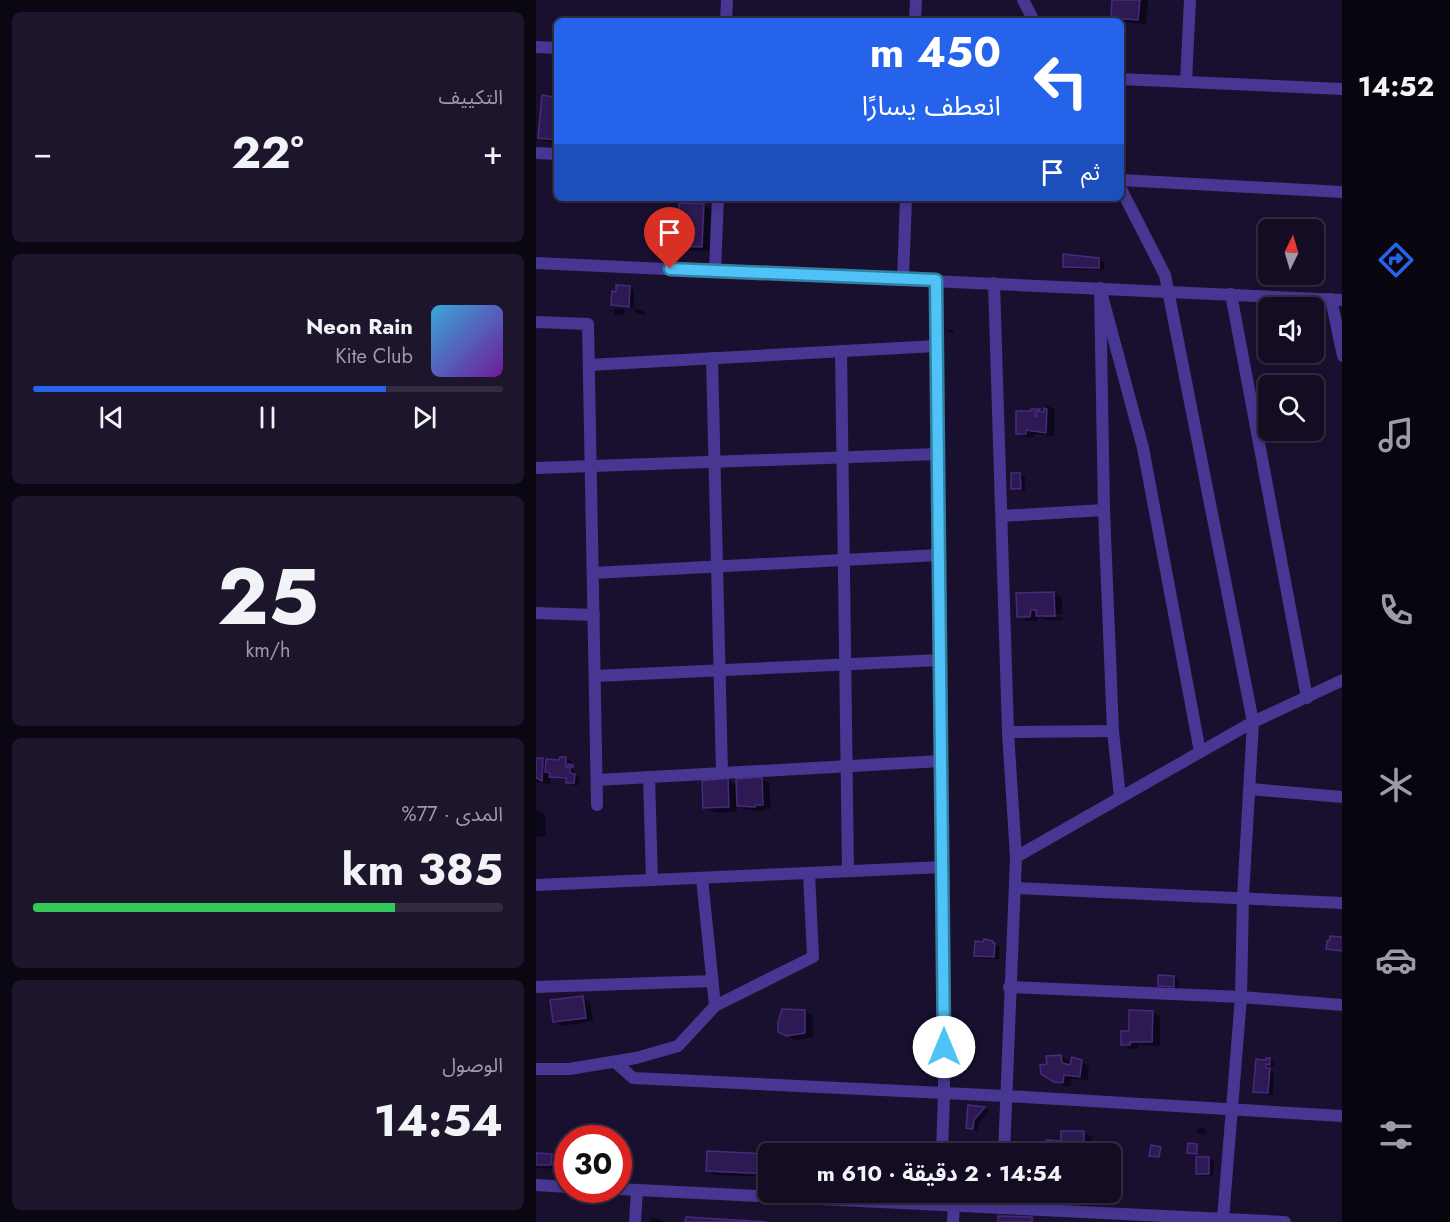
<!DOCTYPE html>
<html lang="ar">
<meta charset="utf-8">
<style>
:root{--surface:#130c23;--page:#1c152b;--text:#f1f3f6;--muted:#9d9ba6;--line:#322c41;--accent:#2563eb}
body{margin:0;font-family:Jost,"Noto Sans Arabic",sans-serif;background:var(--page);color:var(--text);direction:rtl;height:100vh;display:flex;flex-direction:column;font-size:22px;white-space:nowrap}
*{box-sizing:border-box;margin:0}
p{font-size:20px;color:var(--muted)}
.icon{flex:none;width:33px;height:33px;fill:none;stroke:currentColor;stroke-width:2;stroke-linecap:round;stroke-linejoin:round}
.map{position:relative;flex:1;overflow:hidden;direction:ltr}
.panel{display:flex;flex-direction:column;gap:12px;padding:12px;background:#0a0713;width:536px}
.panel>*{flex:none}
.banner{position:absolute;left:18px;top:18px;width:570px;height:183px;border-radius:9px;box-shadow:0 3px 9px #0003,0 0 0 2px var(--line);direction:rtl;background:#2563eb;color:#fff;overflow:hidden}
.needle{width:39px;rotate:5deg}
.buttons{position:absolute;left:722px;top:219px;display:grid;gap:12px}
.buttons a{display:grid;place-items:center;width:66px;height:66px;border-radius:9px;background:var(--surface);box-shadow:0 3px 9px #0003,0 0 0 2px var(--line);font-size:30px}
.speed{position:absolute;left:18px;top:1125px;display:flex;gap:12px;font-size:30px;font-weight:700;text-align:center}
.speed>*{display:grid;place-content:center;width:78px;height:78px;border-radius:50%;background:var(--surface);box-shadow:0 3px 9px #0003,0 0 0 2px var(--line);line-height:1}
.speed .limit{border:9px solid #d22;background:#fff;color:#111}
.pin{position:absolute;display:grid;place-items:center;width:51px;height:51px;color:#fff;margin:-62px -26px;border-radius:50% 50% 50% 0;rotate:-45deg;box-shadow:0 0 6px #0007}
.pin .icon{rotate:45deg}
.me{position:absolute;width:66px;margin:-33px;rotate:0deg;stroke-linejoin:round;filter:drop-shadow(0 0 4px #0008)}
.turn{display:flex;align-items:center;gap:21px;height:126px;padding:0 24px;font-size:27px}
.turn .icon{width:78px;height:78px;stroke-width:2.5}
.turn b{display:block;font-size:42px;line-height:51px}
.then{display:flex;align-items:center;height:57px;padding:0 24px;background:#0003;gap:12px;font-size:22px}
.big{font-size:45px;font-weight:700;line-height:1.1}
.panel .tile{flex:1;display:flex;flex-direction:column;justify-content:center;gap:9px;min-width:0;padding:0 21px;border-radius:9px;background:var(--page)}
.panel .dial{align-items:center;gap:0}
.dial b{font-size:78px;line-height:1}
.song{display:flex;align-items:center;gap:18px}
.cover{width:72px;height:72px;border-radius:9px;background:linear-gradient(135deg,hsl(200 70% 55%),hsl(280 70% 35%))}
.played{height:6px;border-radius:3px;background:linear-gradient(90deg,var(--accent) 75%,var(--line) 75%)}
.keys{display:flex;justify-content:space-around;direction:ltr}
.heat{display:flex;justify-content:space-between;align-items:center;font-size:33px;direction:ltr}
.charge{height:9px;border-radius:4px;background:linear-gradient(90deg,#34c759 77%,var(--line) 0)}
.trip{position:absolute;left:222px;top:1143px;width:363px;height:60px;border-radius:9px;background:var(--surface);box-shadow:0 3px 9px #0003,0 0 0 2px var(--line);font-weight:700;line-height:60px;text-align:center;direction:rtl}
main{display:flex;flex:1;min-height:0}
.tabs{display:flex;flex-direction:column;width:108px;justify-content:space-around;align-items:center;background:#08050e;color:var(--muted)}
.tabs .icon{width:42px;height:42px}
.tabs .on{color:var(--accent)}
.tabs b{font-size:27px;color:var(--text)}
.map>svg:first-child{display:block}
</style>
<main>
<nav class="tabs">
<b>14:52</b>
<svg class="icon on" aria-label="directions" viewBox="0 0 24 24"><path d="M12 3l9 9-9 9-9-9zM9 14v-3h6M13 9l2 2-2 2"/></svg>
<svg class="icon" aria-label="music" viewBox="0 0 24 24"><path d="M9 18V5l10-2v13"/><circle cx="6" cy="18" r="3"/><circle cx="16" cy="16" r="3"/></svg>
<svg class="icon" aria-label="phone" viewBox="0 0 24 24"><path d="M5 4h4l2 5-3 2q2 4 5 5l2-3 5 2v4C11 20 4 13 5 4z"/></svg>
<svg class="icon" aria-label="climate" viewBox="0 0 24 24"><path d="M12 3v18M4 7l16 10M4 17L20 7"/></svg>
<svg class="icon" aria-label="car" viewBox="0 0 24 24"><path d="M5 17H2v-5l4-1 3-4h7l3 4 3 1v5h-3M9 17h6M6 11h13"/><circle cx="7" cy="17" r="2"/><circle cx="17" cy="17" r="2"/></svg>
<svg class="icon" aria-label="filters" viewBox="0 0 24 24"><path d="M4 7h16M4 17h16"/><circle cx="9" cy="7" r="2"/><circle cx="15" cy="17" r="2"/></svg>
</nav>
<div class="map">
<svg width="807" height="1222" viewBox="0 0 807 1222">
<rect width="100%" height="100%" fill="#19102f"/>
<!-- shadow -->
<g fill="#0007">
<path d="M578,0H612L610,24L585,22L577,17Z"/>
<path d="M18,98L21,100V143L11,142L3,137Z"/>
<path d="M167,205L175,210L173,251L151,250L143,245Z"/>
<path d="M563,259L568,262V270L533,269L528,266Z"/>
<path d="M94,288L98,290V308L82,307L88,310V313L86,315H80L78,314V309H85L77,304Z"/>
<path d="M99,309L109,311V315L99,313Z"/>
<path d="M412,329L418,331V333L412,332Z"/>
<path d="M510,405L519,409L518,436L498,434V437H489L481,433L497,410L509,413Z"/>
<path d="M484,475L489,477V491H481L476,488Z"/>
<path d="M482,594H518L526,598V614L507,615V618L526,617L527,620H509L502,616V621H491L483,616Z"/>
<path d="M30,758L35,761L34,769L39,771V775L44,778L43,785H36L32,780L20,779L14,775V784L0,782V760H6L12,763L25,762Z"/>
<path d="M226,779L233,783L235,809H228L227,811L210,810L201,804V811L186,813L176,812L169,807L192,780L202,786Z"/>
<path d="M0,810L9,814L10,836L0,837Z"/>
<path d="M457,942L464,947L463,959L444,958L440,955Z"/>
<path d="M624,977L638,978L643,980V989L628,988L623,985Z"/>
<path d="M46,998L54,1002L57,1021L26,1026L18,1021Z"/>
<path d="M247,1011H269L277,1016V1037L259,1040L244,1031Z"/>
<path d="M617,1012L624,1017V1046L602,1045V1049H594L586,1044L594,1033Z"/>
<path d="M525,1056L533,1061L534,1070L545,1062L553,1066L552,1080L536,1079L535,1086H528L519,1081L513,1066Z"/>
<path d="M734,1060L739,1062L738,1067L735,1066L734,1070L738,1072L737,1095L724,1094L719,1091L721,1061Z"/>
<path d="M433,1107L449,1108L453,1110L443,1123L442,1131L432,1128Z"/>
<path d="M662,1127L671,1129L670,1135L661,1134Z"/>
<path d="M42,1132L64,1134L69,1138H41Z"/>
<path d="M548,1133L556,1137V1146L563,1150V1154H511L527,1142Z"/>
<path d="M172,1153L232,1155V1177L179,1175L171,1170Z"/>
<path d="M0,1155H16L23,1160V1169L0,1168Z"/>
<path d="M673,1159L678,1162L677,1176H666L661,1173Z"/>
<path d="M115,1218L123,1219L128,1222H115Z"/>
</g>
<!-- building -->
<g fill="#2d1a52" stroke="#472a7f" stroke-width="1.5">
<path d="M576,0H604L602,20L575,18Z"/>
<path d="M6,95L19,97L18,100H21V140L2,138Z"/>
<path d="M143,203L168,204L166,247L142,246Z"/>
<path d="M527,254L563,258V268L527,267Z"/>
<path d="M80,285L94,286L93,307L75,305L76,291L80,292Z"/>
<path d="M508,408L511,409L510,433L490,430V434H480V411H495V409H499V416H501V409H504L503,411L508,412Z"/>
<path d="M475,473H484L485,489H475Z"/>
<path d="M518,592L519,616H500V610H495L494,617H481L480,593Z"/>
<path d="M24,757H30V767H32V764L37,765V767H34V773L39,774L38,783H30V778L13,777L14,773L9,772L10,759L23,760Z"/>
<path d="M0,758H7L6,781L0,778Z"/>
<path d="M226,777L227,805H220L219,807L201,806L200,779Z"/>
<path d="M192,778L193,807L167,808L166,781Z"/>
<path d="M794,936L807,937V951L790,949L791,941H793Z"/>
<path d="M448,939L457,941V943H459L458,957L438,956L439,941L447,942Z"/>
<path d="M622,975L638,976V987L622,986Z"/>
<path d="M47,996L50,1018L17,1022L14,1000Z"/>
<path d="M246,1009L269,1010V1033L250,1036L242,1032V1022Z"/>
<path d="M593,1010L617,1011L616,1042H594V1045H585V1031H593Z"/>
<path d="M525,1055L526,1063L534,1065L536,1057L546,1060L544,1077L528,1075L527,1083L518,1082L505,1074L504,1065L511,1064L510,1056Z"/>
<path d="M730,1058H734V1065L730,1064V1068H734L732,1093L717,1092L720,1059L730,1060Z"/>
<path d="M432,1105L449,1107L438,1120L437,1129L430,1128Z"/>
<path d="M40,1130L65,1132L64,1138H39Z"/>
<path d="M525,1131H548V1144H556V1154H509L510,1140L525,1141Z"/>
<path d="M652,1143L661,1144V1154L651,1153Z"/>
<path d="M615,1145L625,1147L623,1157L613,1156Z"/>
<path d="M171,1151L232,1154V1174L170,1171Z"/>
<path d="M0,1153L16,1154L15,1165H0Z"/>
<rect x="660" y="1157" width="13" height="17"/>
<path d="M462,1216L496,1217V1222H462Z"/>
<path d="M150,1217L231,1222H149Z"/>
</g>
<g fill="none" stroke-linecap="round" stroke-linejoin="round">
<!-- minor -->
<g stroke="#473792" stroke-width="12">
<path d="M487,0L498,21"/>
<path d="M190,21L191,0"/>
<path d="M379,21L380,0"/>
<path d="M0,47L21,48"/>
<path d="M585,79L807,89"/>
<path d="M650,82L654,0"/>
<path d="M0,153L21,154"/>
<path d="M585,180L807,192"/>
<path d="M585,189L629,275L717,722L707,897L705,997L687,1219"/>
<path d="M0,263L807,300"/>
<path d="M179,271L182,198"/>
<path d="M367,279L370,198"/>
<path d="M400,280L407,867L408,1093L406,1154"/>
<path d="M458,283L472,732L480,857L468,1154"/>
<path d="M695,294L771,698"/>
<path d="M795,299L807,356"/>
<path d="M0,322L52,324L61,805"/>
<path d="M305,351L312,871"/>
<path d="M176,358L186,773"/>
<path d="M53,365L400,346"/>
<path d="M0,468L402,454"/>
<path d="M466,516L568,510"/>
<path d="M57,573L403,555"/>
<path d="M0,613L58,615"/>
<path d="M59,676L404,660"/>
<path d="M472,732L577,731"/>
<path d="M113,777L116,880"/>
<path d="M61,780L405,761"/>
<path d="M714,789L807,797"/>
<path d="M584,797L577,731L568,510L564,288L607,448L664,752"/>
<path d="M480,857L717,722L807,680"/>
<path d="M166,878L179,1006L277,957L273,873"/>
<path d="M0,885L407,867"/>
<path d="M479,888L807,903"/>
<path d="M0,987L176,981"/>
<path d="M473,987L705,997L807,1005"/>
<path d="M79,1062L97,1078L470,1096L807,1116"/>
<path d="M0,1069H33L100,1058L142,1046L179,1006"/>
<path d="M0,1185L32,1187"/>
<path d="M82,1189L749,1222"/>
<path d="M465,1208L466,1192"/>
<path d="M99,1222L101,1190"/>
<path d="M417,1222L418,1206"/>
</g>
</g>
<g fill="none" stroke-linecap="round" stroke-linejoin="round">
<!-- route casing -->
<g stroke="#337fa1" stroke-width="15">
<path id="route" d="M134,269L400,280L408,1047"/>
</g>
<!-- route -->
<use href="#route" stroke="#4fc3f7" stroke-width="10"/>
</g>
</svg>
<div class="buttons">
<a><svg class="needle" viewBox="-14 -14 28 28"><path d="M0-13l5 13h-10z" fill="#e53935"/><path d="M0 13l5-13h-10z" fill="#9d9ba6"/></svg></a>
<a><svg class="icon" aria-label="sound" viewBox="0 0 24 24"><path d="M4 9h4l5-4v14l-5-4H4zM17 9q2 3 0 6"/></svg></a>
<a><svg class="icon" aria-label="search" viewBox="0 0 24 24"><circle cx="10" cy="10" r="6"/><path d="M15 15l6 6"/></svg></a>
</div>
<div class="speed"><div class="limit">30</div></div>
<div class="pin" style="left:134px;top:269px;background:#d93025"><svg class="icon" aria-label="arrive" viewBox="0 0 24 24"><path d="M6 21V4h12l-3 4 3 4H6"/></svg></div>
<svg class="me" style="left:408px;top:1047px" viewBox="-20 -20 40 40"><circle r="19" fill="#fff"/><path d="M0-13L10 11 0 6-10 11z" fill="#4fc3f7"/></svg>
<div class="trip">14:54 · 2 دقيقة · 610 m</div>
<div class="banner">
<div class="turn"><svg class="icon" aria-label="left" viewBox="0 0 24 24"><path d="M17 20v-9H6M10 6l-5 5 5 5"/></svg><div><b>450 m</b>انعطف يسارًا</div></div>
<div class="then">ثم<svg class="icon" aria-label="arrive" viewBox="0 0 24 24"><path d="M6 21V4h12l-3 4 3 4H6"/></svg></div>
</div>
</div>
<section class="panel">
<div class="tile"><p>التكييف</p>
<div class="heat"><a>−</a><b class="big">22°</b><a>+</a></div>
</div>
<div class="tile">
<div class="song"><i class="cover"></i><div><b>Neon Rain</b><p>Kite Club</p></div></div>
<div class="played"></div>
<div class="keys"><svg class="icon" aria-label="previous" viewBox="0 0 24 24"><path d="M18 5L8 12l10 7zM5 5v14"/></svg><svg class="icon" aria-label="pause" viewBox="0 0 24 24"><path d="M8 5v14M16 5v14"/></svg><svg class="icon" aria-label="next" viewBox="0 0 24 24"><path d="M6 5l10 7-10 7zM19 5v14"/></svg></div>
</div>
<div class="tile dial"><b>25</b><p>km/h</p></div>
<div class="tile"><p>المدى · 77%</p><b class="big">385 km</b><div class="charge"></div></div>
<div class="tile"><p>الوصول</p><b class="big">14:54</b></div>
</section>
</main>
